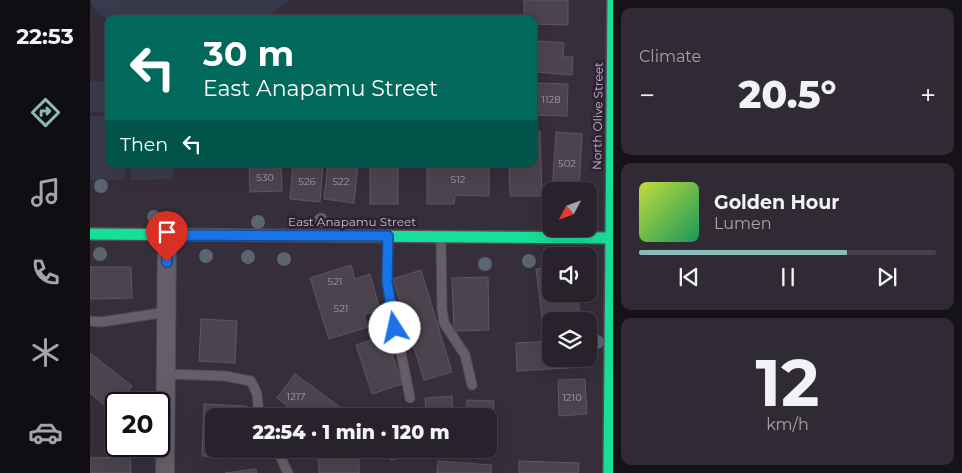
<!DOCTYPE html>
<meta charset="utf-8">
<style>
:root{--surface:#28222c;--page:#302a34;--text:#f1f3f6;--muted:#a5a4a9;--line:#443f48;--accent:#8bbbb9}
body{margin:0;font-family:Montserrat,sans-serif;background:var(--page);color:var(--text);height:100vh;display:flex;flex-direction:column;font-size:19px;white-space:nowrap}
*{box-sizing:border-box;margin:0}
p{font-size:16px;color:var(--muted)}
.icon{flex:none;width:28px;height:28px;fill:none;stroke:currentColor;stroke-width:2;stroke-linecap:round;stroke-linejoin:round}
.map{position:relative;flex:1;overflow:hidden}
.sheet{display:flex;flex-direction:column;gap:8px;padding:8px;background:#161318;width:349px}
.sheet>*{flex:none}
.banner{position:absolute;left:15px;top:15px;width:432px;height:152px;border-radius:10px;box-shadow:0 5px 20px #0002,0 0 0 1px var(--line);background:#00695c;color:#fff;overflow:hidden}
.needle{width:32px;rotate:229deg}
.controls{position:absolute;left:452px;top:182px;display:grid;gap:10px}
.controls a{display:grid;place-items:center;width:55px;height:55px;border-radius:10px;background:var(--surface);box-shadow:0 5px 20px #0002,0 0 0 1px var(--line);font-size:25px}
.speed{position:absolute;left:15px;top:392px;display:flex;gap:10px;font-size:25px;font-weight:700;text-align:center}
.speed>*{display:grid;place-content:center;width:65px;height:65px;border-radius:50%;background:var(--surface);box-shadow:0 5px 20px #0002,0 0 0 1px var(--line);line-height:1}
.speed .limit{border:2px solid #111;border-radius:8px;background:#fff;color:#111}
.pin{position:absolute;display:grid;place-items:center;width:42px;height:42px;color:#fff;margin:-51px -21px;border-radius:50% 50% 50% 0;rotate:-45deg;box-shadow:0 0 5px #0007}
.pin .icon{rotate:45deg}
.me{position:absolute;width:55px;margin:-28px;rotate:350deg;stroke-linejoin:round;filter:drop-shadow(0 0 4px #0008)}
.turn{display:flex;align-items:center;gap:18px;height:105px;padding:0 15px;font-size:22px}
.turn .icon{width:65px;height:65px;stroke-width:2.5}
.turn b{display:block;font-size:35px;line-height:42px}
.then{display:flex;align-items:center;height:48px;padding:0 15px;background:#0003;gap:10px;font-size:19px}
.big{font-size:38px;font-weight:800;line-height:1.1}
.sheet .tile{flex:1;display:flex;flex-direction:column;justify-content:center;gap:8px;min-width:0;padding:0 18px;border-radius:10px;background:var(--page)}
.sheet .dial{align-items:center;gap:0}
.dial b{font-size:65px;line-height:1}
.song{display:flex;align-items:center;gap:15px}
.cover{width:60px;height:60px;border-radius:8px;background:linear-gradient(135deg,hsl(70 70% 55%),hsl(150 70% 35%))}
.played{height:5px;border-radius:2px;background:linear-gradient(90deg,var(--accent) 70%,var(--line) 70%)}
.keys{display:flex;justify-content:space-around;direction:ltr}
.heat{display:flex;justify-content:space-between;align-items:center;font-size:28px;direction:ltr}
.trip{position:absolute;left:115px;top:408px;width:292px;height:50px;border-radius:10px;background:var(--surface);box-shadow:0 5px 20px #0002,0 0 0 1px var(--line);font-weight:800;line-height:50px;text-align:center}
main{display:flex;flex:1;min-height:0}
.tab-bar{display:flex;flex-direction:column;width:90px;justify-content:space-around;align-items:center;background:#100e12;color:var(--muted)}
.tab-bar .icon{width:35px;height:35px}
.tab-bar .on{color:var(--accent)}
.tab-bar b{font-size:22px;color:var(--text)}
.map>svg:first-child{display:block}
</style>
<main>
<nav class="tab-bar">
<b>22:53</b>
<svg class="icon on" aria-label="directions" viewBox="0 0 24 24"><path d="M12 3l9 9-9 9-9-9zM9 14v-3h6M13 9l2 2-2 2"/></svg>
<svg class="icon" aria-label="music" viewBox="0 0 24 24"><path d="M9 18V5l10-2v13"/><circle cx="6" cy="18" r="3"/><circle cx="16" cy="16" r="3"/></svg>
<svg class="icon" aria-label="phone" viewBox="0 0 24 24"><path d="M5 4h4l2 5-3 2q2 4 5 5l2-3 5 2v4C11 20 4 13 5 4z"/></svg>
<svg class="icon" aria-label="climate" viewBox="0 0 24 24"><path d="M12 3v18M4 7l16 10M4 17L20 7"/></svg>
<svg class="icon" aria-label="car" viewBox="0 0 24 24"><path d="M5 17H2v-5l4-1 3-4h7l3 4 3 1v5h-3M9 17h6M6 11h13"/><circle cx="7" cy="17" r="2"/><circle cx="17" cy="17" r="2"/></svg>
</nav>
<div class="map">
<svg width="524" height="473" viewBox="0 0 524 473">
<rect width="100%" height="100%" fill="#362e3a"/>
<!-- green -->
<g fill="#3a3a4e">
<path d="M0,0H198L177,19H19V21C11,15 2,9 0,0Z"/>
<rect x="0" y="81" width="19" height="31"/>
<path d="M0,116H19V164H36L35,180L0,179Z"/>
<path d="M40,164H84L83,179L40,180Z"/>
</g>
<!-- building -->
<g fill="#4b444f" stroke="#5e5661">
<path d="M434,0H478V25L444,24V19H434Z"/>
<path d="M393,15L424,17V19H393Z"/>
<path d="M448,41L474,43L473,57H483L482,75L446,72Z"/>
<path d="M444,83L478,84L477,116L444,115Z"/>
<path d="M444,131H450L452,196H420L419,164H444Z"/>
<path d="M466,132L492,134L489,191H462Z"/>
<path d="M159,164H191L192,191L160,192Z"/>
<path d="M203,164H233L230,202L200,199Z"/>
<path d="M238,164H268L264,203L234,199Z"/>
<rect x="280" y="164" width="28" height="40"/>
<path d="M337,164H399V196L365,195L364,204H337Z"/>
<path d="M261,265L265,279L280,274L290,310L274,315L278,327L239,339L220,278Z"/>
<path d="M0,267H41L42,298L0,299Z"/>
<path d="M461,267V294H487L490,313L452,318L446,269Z"/>
<path d="M331,270L362,372L334,380L303,279Z"/>
<path d="M398,277L399,330L364,331L362,278Z"/>
<path d="M111,319L147,321L145,363L109,361Z"/>
<path d="M296,335L312,384L282,394L266,345Z"/>
<path d="M461,341V359H493L494,367L427,371L426,343Z"/>
<path d="M0,353L42,386L33,397L40,403L26,404V415L0,393Z"/>
<path d="M205,374L258,413L255,416H197L192,413L197,406L187,398Z"/>
<path d="M495,379L497,414L469,416L468,380Z"/>
<path d="M362,396L363,416H336L335,398Z"/>
<path d="M377,400L404,401L401,441H399V416H376Z"/>
<path d="M114,404L157,406L156,416H124V449H155L154,458L112,456Z"/>
<path d="M327,409L329,416H307L306,414Z"/>
<path d="M228,449H269V473H229Z"/>
<path d="M298,449H337V452L301,460Z"/>
<path d="M40,457L41,473H0V458Z"/>
<path d="M348,461L402,465L401,473H347Z"/>
<path d="M429,461L489,463L488,473H429Z"/>
<path d="M166,469L167,473H135Z"/>
</g>
<g fill="none" stroke-linecap="round" stroke-linejoin="round">
<!-- lane casing -->
<g stroke="#504a53" stroke-width="11">
<g id="lane">
<path d="M298,237L297,282L320,398"/>
<path d="M351,238L352,309L354,323L375,355L382,385"/>
<path d="M0,321L11,322L77,312"/>
<path d="M76,374L135,376L161,381L167,394L169,416"/>
<path d="M187,449L198,473"/>
</g>
</g>
<!-- street casing -->
<g stroke="#504a53" stroke-width="20">
<path id="street" d="M75,473L77,235"/>
</g>
<!-- fast casing -->
<g stroke="#534c57" stroke-width="14">
<g id="fast">
<path d="M0,234L524,238"/>
<path d="M519,473L523,0"/>
</g>
</g>
<!-- lane -->
<use href="#lane" stroke="#645e68" stroke-width="9"/>
<!-- street -->
<use href="#street" stroke="#645e68" stroke-width="18"/>
<!-- fast -->
<use href="#fast" stroke="#16e098" stroke-width="11"/>
</g>
<!-- trees -->
<g fill="#5b6571">
<circle cx="11" cy="186" r="7"/>
<circle cx="64" cy="217" r="7"/>
<circle cx="231" cy="220" r="7"/>
<circle cx="168" cy="222" r="7"/>
<circle cx="10" cy="254" r="7"/>
<circle cx="116" cy="256" r="7"/>
<circle cx="158" cy="257" r="7"/>
<circle cx="194" cy="259" r="7"/>
<circle cx="439" cy="261" r="7"/>
<circle cx="395" cy="264" r="7"/>
<circle cx="507" cy="342" r="7"/>
</g>
<g fill="none" stroke-linecap="round" stroke-linejoin="round">
<!-- route casing -->
<g stroke="#114b97" stroke-width="12">
<path id="route" d="M77,262V235L298,236L297,282L305,328"/>
</g>
<!-- route -->
<use href="#route" stroke="#1a73e8" stroke-width="9"/>
</g>
<g text-anchor="middle" stroke-width="5" stroke-linejoin="round" paint-order="stroke">
<!-- number labels -->
<g font-size="10" fill="#a69cab">
<text x="461" y="103">1128</text>
<text x="477" y="167">502</text>
<text x="175" y="181">530</text>
<text x="368" y="183">512</text>
<text x="217" y="185">526</text>
<text x="251" y="185">522</text>
<text x="245" y="285">521</text>
<text x="251" y="312">521</text>
<text x="206" y="400">1217</text>
<text x="482" y="401">1210</text>
</g>
<!-- street labels -->
<g font-size="12" fill="#c5b9ca" stroke="#2f2135">
<text transform="translate(508 116) rotate(-89)" y="4">North Olive Street</text>
<text x="262" y="226">East Anapamu Street</text>
</g>
</g>
</svg>
<div class="controls">
<a><svg class="needle" viewBox="-14 -14 28 28"><path d="M0-13l5 13h-10z" fill="#e53935"/><path d="M0 13l5-13h-10z" fill="#a5a4a9"/></svg></a>
<a><svg class="icon" aria-label="sound" viewBox="0 0 24 24"><path d="M4 9h4l5-4v14l-5-4H4zM17 9q2 3 0 6"/></svg></a>
<a><svg class="icon" aria-label="layers" viewBox="0 0 24 24"><path d="M12 4l9 5-9 5-9-5zM3 14l9 5 9-5"/></svg></a>
</div>
<div class="speed"><div class="limit">20</div></div>
<div class="pin" style="left:77px;top:262px;background:#d93025"><svg class="icon" aria-label="arrive" viewBox="0 0 24 24"><path d="M6 21V4h12l-3 4 3 4H6"/></svg></div>
<svg class="me" style="left:305px;top:328px" viewBox="-20 -20 40 40"><circle r="19" fill="#fff"/><path d="M0-13L10 11 0 6-10 11z" fill="#1a73e8"/></svg>
<div class="trip">22:54 · 1 min · 120 m</div>
<div class="banner">
<div class="turn"><svg class="icon" aria-label="left" viewBox="0 0 24 24"><path d="M17 20v-9H6M10 6l-5 5 5 5"/></svg><div><b>30 m</b>East Anapamu Street</div></div>
<div class="then">Then<svg class="icon" aria-label="left" viewBox="0 0 24 24"><path d="M17 20v-9H6M10 6l-5 5 5 5"/></svg></div>
</div>
</div>
<section class="sheet">
<div class="tile"><p>Climate</p>
<div class="heat"><a>−</a><b class="big">20.5°</b><a>+</a></div>
</div>
<div class="tile">
<div class="song"><i class="cover"></i><div><b>Golden Hour</b><p>Lumen</p></div></div>
<div class="played"></div>
<div class="keys"><svg class="icon" aria-label="previous" viewBox="0 0 24 24"><path d="M18 5L8 12l10 7zM5 5v14"/></svg><svg class="icon" aria-label="pause" viewBox="0 0 24 24"><path d="M8 5v14M16 5v14"/></svg><svg class="icon" aria-label="next" viewBox="0 0 24 24"><path d="M6 5l10 7-10 7zM19 5v14"/></svg></div>
</div>
<div class="tile dial"><b>12</b><p>km/h</p></div>
</section>
</main>
